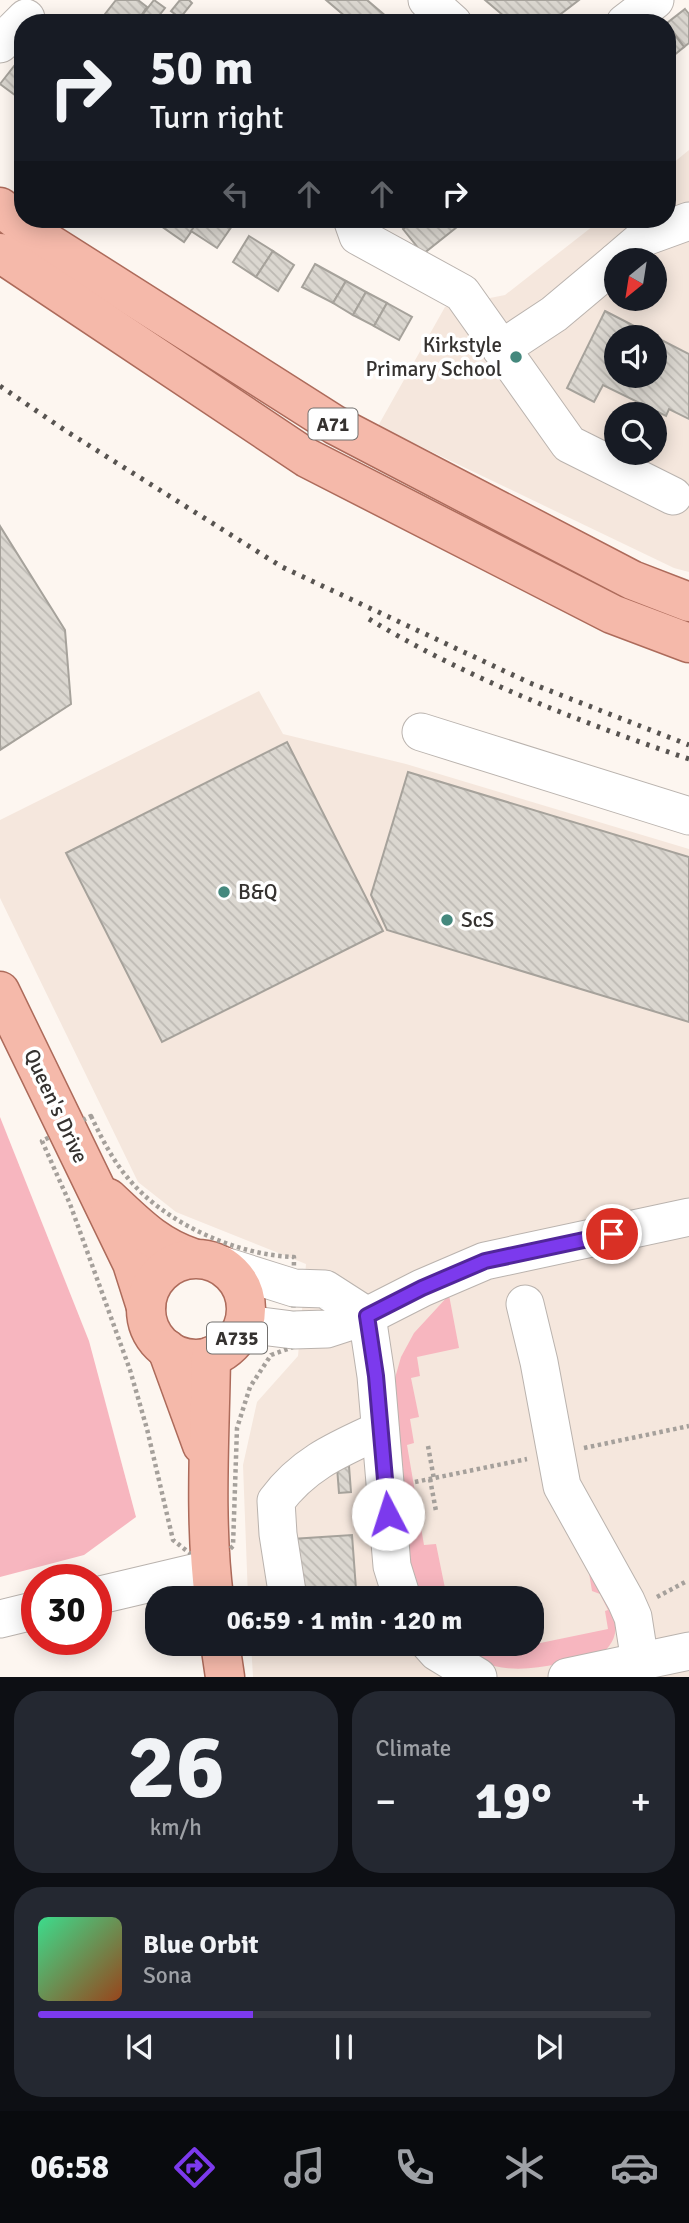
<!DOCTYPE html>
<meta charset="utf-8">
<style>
:root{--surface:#171b24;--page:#242831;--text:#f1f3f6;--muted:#9ea1a6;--line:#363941;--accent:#7c3aed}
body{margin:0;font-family:Signika,sans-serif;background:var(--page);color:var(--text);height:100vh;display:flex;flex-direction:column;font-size:26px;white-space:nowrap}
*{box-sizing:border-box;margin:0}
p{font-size:23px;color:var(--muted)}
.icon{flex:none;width:38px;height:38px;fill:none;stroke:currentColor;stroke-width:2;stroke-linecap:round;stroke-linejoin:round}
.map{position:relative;height:1677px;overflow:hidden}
.sheet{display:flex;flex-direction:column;gap:14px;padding:14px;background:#0d0f14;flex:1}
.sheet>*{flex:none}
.top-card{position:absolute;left:14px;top:14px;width:662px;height:214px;border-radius:28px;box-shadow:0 4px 18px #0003;background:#171b24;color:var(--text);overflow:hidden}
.needle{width:46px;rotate:210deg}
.fabs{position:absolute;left:604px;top:248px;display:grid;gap:14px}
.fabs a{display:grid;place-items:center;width:63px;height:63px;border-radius:50%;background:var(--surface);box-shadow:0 4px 18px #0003;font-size:35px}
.speed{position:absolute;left:21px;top:1564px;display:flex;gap:14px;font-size:35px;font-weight:700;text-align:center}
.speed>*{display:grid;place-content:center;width:91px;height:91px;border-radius:50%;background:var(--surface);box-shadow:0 4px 18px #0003;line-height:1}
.speed .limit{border:10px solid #d22;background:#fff;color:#111}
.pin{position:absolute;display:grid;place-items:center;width:60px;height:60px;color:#fff;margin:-30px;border:4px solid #fff;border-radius:50%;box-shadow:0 2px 7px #0007}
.me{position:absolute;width:77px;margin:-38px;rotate:355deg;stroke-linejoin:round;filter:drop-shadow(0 0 5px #0008)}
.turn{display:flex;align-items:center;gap:24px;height:147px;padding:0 21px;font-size:32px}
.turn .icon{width:91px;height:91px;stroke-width:2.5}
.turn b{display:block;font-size:49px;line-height:60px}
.lanes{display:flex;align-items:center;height:66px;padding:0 21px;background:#0003;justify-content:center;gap:35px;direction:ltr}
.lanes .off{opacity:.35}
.big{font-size:52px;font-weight:800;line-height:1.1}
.sheet .widget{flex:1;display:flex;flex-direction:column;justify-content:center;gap:10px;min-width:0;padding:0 24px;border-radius:28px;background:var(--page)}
.sheet .dial{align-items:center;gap:0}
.dial b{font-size:91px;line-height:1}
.song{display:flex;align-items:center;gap:21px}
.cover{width:84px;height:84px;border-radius:10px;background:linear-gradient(135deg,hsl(150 70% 55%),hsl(20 70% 35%))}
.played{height:7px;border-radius:4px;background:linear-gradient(90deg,var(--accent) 35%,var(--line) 35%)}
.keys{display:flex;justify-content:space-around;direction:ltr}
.heat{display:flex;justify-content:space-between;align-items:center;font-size:38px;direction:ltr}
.sheet .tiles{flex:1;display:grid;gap:14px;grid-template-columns:1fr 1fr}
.widget:last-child{grid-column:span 2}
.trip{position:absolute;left:145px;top:1586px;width:399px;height:70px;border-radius:28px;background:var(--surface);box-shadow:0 4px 18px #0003;font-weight:800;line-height:70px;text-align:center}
.tabs{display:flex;height:112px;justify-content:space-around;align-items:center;background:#090b0e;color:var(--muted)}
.tabs .icon{width:49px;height:49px}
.tabs .active{color:var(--accent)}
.tabs b{font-size:32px;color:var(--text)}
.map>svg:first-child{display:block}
</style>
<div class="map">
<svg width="689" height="1677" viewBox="0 0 689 1677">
<defs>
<pattern id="building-back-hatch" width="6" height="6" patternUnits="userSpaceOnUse" patternTransform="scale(1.75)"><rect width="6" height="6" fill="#dbd7d0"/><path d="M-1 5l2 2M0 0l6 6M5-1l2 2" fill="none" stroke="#bdb9b3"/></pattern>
</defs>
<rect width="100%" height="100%" fill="#fdf6f0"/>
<!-- built -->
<g fill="#f5e7dd" fill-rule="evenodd">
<path d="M689,150V572L674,568L378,426L445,307L505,295L602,219H667V168ZM616,261H654V299H616ZM616,338H654V376H616ZM616,415H654V453H616Z"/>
<path d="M259,691L283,734L406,764L689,849V1677H253L251,1643H532V1598H248L243,1465L257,1402L298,1356L306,1264L176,1212L138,1182L0,898V820Z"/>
</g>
<!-- green -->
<g fill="#f7b6bf">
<path d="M0,1117L89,1341L136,1517L84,1555L0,1577Z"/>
<path d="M449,1295L459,1348L417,1357L420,1376L411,1378L419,1417L410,1419L414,1443L407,1445L424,1545L436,1544L447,1598H418L410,1576L392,1408L395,1378L401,1357L414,1333Z"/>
<path d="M586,1555C602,1584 637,1632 598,1656C564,1662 528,1674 494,1666C479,1663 463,1651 449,1643H514L516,1648L608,1629L605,1611L608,1610L600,1594L592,1591Z"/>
</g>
<!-- building -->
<g fill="url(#building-back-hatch)" stroke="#a6a29b" stroke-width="2" fill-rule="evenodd">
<path d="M116,0H138L147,7L136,23H116L105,14Z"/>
<path d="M154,0L165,8L158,17L165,23H136Z"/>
<path d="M180,0H189L192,3L180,18L171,11Z"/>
<path d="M326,0H367L394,23H353Z"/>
<path d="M485,0H579L549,23H512Z"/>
<path d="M685,9L689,14V43L684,47L667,23Z"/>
<path d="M667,25L684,47L667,61Z"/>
<path d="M18,61L23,64V101L0,84Z"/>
<path d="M161,219H200L184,242L158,224Z"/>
<path d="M200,219H222L232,226L217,248L191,231Z"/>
<path d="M417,219H467L423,254L403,229Z"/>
<path d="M249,236L273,251L256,277L233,262Z"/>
<path d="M273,251L294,265L278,291L256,277Z"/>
<path d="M315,264L346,281L333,303L302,287Z"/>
<path d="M346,281L366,292L353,315L333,303Z"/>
<path d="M366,292L387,303L374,326L353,315Z"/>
<path d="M387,303L412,317L399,340L374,326Z"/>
<path d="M605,311L689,354V419L669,409L666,416L603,385L594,402L567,388ZM616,338H654V376H616Z"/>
<path d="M0,526L65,630L71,704L0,750Z"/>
<path d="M287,742L383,931L162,1042L66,853Z"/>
<path d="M408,772L689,857V1022L387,930L371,895Z"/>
<path d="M349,1466L351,1492L339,1493L337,1467Z"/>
<path d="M352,1535L356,1589L296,1594L292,1539Z"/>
</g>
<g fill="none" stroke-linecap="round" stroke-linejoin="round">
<!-- minor casing -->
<g stroke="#bab3ae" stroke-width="39">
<g id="minor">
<path d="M427,0L453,23"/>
<path d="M625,23L655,0"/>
<path d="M0,44L26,18"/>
<path d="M352,219L358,236L462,293L569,444L673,496"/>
<path d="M617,261L645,237L689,221"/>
<path d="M501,349L554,314L616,262"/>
<path d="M421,732L689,816"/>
<path d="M218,1264L294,1288L325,1289L367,1316"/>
<path d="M525,1304L539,1362L562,1486L626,1601L633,1617L640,1662"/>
<path d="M367,1316L376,1376L392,1566L402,1598"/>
<path d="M244,1324L293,1330L327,1329L367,1316L422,1288L485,1261L689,1217"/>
<path d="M96,1596L210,1569"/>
<path d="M288,1598L278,1534L276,1501C304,1463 339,1449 380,1430"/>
<path d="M0,1619L37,1610"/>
<path d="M429,1643L437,1652L478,1677"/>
<path d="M567,1677L689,1651"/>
</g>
</g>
<!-- major casing -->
<g stroke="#ad6b5b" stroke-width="41">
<g id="major">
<path d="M0,207L39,237L335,425L632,580L689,602"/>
<path d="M0,253L307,458L612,614L689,643"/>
<path d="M0,991L132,1263L146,1307"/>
<path d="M108,1198C136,1224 156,1246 193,1258"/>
<circle cx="196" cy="1309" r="50"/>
<path d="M167,1349L202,1445"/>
<path d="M211,1356C210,1436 204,1518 214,1598"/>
<path d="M220,1643L225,1677"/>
</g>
</g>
<!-- path -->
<g stroke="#a5a09b" stroke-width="4.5" stroke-dasharray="3.5 3.5" stroke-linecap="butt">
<path d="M91,1116C101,1137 112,1159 127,1177C164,1223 236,1255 294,1257L293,1347L271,1355L250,1387L237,1428L233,1546L210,1569L173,1540L147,1429L130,1370L70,1204L42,1141Z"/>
<path d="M428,1446L434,1479"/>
<path d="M584,1448L689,1426"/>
<path d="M430,1479L436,1511"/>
<path d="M415,1482L527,1459"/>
<path d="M657,1597L687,1581"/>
</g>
<!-- minor -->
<use href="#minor" stroke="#fff" stroke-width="37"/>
<!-- major -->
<use href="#major" stroke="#f5b9aa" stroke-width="38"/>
<!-- rail -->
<g stroke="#585451" stroke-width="5" stroke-dasharray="3.5 7" stroke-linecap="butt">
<path d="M0,386L66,431L282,567L530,683L689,745"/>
<path d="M369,619C468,679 580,722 689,759"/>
</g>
</g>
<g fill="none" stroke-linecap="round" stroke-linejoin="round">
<!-- route casing -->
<g stroke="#51269a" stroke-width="18">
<path id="route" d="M388,1514L376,1376L367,1316L422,1288L485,1261L612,1234"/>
</g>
<!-- route -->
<use href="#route" stroke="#7c3aed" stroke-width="12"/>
</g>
<!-- markers -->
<g fill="#44887d" stroke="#fff" stroke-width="2.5">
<circle cx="516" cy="357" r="7"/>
<circle cx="224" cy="892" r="7"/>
<circle cx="447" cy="920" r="7"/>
</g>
<g text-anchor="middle" stroke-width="7" stroke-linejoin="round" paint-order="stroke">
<!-- shield labels -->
<g fill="#fff" stroke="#72706e" stroke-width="2">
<rect x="308.5" y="408.5" width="49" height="31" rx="5"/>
<rect x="207" y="1322.5" width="60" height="31" rx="5"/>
</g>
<g font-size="19" font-weight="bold" fill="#353230">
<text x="333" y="431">A71</text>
<text x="237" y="1345">A735</text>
</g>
<!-- poi labels -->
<g font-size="21" fill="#353230" stroke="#fff" text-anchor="start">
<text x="502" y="352" text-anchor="end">Kirkstyle<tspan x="502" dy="24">Primary School</tspan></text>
<text x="238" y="899">B&amp;Q</text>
<text x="461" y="927">ScS</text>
</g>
<!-- street labels -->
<g font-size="21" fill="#353230" stroke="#fff">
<text transform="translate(56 1106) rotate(65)" y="7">Queen's Drive</text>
</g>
</g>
</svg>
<div class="fabs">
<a><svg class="needle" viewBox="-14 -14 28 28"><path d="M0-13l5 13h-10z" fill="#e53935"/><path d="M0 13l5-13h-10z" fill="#9ea1a6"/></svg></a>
<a><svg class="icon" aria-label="sound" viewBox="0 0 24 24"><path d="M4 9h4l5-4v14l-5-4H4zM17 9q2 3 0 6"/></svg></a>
<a><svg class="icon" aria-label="search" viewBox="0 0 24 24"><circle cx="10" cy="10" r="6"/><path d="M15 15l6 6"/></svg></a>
</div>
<div class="speed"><div class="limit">30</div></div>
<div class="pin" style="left:612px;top:1234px;background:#d93025"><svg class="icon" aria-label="arrive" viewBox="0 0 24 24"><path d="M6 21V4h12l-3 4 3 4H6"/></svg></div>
<svg class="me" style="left:388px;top:1514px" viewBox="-20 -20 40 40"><circle r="19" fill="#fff"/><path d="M0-13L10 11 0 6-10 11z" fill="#7c3aed"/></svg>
<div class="trip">06:59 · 1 min · 120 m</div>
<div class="top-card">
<div class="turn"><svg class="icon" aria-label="right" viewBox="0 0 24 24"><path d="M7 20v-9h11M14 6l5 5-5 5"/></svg><div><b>50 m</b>Turn right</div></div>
<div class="lanes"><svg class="icon off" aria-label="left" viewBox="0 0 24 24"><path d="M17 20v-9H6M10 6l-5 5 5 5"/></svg><svg class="icon off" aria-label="ahead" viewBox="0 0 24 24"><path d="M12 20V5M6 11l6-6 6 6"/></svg><svg class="icon off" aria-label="ahead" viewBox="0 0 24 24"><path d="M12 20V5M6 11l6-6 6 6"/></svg><svg class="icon" aria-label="right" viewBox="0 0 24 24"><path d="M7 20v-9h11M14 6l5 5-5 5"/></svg></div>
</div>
</div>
<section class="sheet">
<div class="tiles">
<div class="widget dial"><b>26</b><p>km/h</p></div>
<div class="widget"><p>Climate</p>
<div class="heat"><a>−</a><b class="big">19°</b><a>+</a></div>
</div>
<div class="widget">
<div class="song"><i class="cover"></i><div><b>Blue Orbit</b><p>Sona</p></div></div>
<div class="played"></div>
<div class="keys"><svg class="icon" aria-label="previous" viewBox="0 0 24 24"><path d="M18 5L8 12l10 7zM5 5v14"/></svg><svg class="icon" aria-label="pause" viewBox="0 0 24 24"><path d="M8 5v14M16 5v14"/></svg><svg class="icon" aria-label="next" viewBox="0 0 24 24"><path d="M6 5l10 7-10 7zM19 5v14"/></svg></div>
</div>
</div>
</section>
<nav class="tabs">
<b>06:58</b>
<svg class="icon active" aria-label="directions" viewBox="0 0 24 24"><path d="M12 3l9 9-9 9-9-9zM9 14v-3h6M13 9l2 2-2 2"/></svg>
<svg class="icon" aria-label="music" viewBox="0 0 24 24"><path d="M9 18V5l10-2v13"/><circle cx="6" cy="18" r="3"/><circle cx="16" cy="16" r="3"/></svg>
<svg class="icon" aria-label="phone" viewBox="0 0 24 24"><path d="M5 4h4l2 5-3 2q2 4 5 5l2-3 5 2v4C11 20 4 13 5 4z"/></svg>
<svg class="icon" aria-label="climate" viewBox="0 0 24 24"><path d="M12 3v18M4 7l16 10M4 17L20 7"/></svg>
<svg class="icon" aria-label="car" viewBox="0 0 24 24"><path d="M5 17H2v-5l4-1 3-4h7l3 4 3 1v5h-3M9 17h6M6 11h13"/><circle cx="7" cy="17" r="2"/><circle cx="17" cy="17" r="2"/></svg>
</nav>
